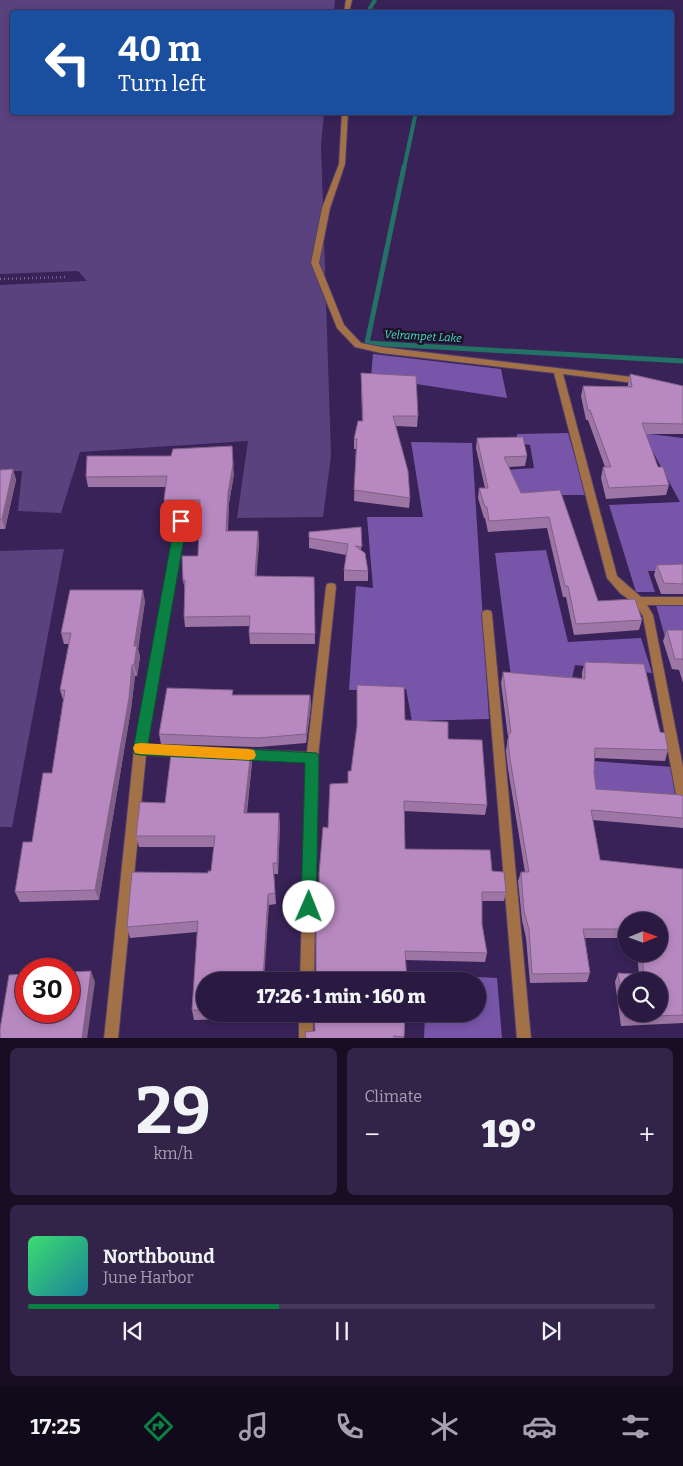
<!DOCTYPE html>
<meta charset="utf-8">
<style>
:root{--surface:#2a1a41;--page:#322348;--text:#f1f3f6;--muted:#a5a1b1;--line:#46385a;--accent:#0b8043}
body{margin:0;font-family:Bitter,serif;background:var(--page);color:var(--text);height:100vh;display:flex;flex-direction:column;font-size:19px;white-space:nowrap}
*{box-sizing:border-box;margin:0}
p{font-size:16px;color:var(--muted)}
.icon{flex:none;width:28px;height:28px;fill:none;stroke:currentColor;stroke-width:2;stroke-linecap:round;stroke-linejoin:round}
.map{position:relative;height:1038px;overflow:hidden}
.panel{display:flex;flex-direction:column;gap:10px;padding:10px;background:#170e24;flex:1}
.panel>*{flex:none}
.top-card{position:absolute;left:10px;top:10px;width:664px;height:105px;border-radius:5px;box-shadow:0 2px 8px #0003,0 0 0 1px var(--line);background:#1a4fa0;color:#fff;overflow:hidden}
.needle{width:32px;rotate:89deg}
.controls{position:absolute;left:618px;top:912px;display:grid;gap:10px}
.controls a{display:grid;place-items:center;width:50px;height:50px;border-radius:50%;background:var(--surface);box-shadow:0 2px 8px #0003,0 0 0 1px var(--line);font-size:25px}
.speed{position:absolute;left:15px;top:958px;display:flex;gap:10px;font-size:25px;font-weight:700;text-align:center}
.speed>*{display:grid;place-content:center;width:65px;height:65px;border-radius:50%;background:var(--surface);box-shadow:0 2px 8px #0003,0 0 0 1px var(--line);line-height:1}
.speed .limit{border:8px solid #d22;background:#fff;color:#111}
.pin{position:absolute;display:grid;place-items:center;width:42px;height:42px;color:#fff;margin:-21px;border-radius:10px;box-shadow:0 2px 8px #0006}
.me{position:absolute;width:55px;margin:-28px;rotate:1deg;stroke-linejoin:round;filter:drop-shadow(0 0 4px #0008)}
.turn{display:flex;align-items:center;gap:18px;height:105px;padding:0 25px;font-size:22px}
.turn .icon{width:65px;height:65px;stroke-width:2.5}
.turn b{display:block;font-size:35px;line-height:42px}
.big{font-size:38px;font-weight:800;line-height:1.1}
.panel .card{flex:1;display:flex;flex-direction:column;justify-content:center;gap:8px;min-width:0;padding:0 18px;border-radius:8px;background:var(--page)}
.panel .dial{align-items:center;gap:0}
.dial b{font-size:65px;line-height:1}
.song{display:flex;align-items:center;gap:15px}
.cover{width:60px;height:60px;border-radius:8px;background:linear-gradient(135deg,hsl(140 70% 55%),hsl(190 70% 35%))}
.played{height:5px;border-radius:2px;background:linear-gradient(90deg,var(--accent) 40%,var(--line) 40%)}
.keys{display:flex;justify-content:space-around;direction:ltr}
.heat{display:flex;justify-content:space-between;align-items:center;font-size:28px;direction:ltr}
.panel .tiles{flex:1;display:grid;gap:10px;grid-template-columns:1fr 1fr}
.card:last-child{grid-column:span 2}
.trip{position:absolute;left:196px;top:972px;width:290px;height:50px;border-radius:25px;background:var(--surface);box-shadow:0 2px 8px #0003,0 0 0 1px var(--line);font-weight:800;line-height:50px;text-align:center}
.tabs{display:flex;height:80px;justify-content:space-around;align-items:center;background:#110a1a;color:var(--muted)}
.tabs .icon{width:35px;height:35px}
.tabs .active{color:var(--accent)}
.tabs b{font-size:22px;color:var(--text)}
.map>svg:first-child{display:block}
</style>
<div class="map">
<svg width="683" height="1039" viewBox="0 0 683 1039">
<rect width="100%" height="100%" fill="#382257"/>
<!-- green -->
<g fill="#5a427f">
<path d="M0,0H335L334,12H12V112L324,113L321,145L331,456L323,517L237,518L248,441L80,452L61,513L18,511L22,471H0V285L87,281L78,271L0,274Z"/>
<path d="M64,549L12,827H0V551Z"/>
</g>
<!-- forest -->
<g fill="#7755a8">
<path d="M373,354L501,369L507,398L371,377Z"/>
<path d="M591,427L683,438V571H648L655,592H636L609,505L680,502L653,452L599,449Z"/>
<path d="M568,433L586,495H494L489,471L534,468L530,445L517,443V434Z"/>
<path d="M411,442L472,443L489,719L412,721L406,689L349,690L356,586L373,588L367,517H423Z"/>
<path d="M546,550L568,642L641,638L652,673L575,665L571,682L511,677L495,553Z"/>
<path d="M656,605H683V638L665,637Z"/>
<path d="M593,761L673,767L678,801L596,795Z"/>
<path d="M427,974L497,978L502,1038H424L425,1014H478V981H427Z"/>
</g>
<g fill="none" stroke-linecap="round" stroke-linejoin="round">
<!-- stream-far1 -->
<g stroke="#237266" stroke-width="4">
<path d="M372,12L370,8L375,0"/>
<path d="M404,168L416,112"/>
</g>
<!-- stream -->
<path stroke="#237266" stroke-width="5" d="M404,167L367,343L683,361"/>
<!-- street casing -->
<g stroke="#513d6e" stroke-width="2">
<g id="street">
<path d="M346,0H352L349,12H344Z"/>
<path d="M342,112H348L345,164L330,208L319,263L344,325L361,343L381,347L641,378L645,381L641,384L563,374L617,576L641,597H683V605H647L653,615L683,767V806L679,804L677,800L643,616L635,604L620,593L607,578L554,373L381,353L355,347L337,328L311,263L322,208L339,164Z"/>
<path d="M181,518L186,521L147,745L185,747L189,748L191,752L189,756L185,757L146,755L118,1039H104L134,750L176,521Z"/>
<path d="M331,583L335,584L336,587L318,757L314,981H300L306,762L239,759L235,758L233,754L235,750L239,749L307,752L326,587L327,584Z"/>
<path d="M487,610L491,611L492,614L531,1039H517L482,614L483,611Z"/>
<rect x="299" y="1014" width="14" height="25"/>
</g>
</g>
<!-- path -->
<path stroke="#756490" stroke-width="2.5" stroke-dasharray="1 3" stroke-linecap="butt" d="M0,279L68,277"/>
<!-- street -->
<use href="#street" fill="#a27147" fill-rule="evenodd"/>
</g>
<!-- wall -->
<g fill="#9d76a5">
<path d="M361,373L418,416L417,427L396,426L410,498L409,508L354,501L356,449H354V439L362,421Z"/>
<path d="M630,374L683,386V434H646L658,467L669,485L666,495L606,499L601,478L603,467H605L588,420H586L581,396L583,386H628V384Z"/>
<path d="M477,438L527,456L525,466L509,467L521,493L560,490L598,601L642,620L639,630L574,635L566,597H563L547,528L488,532L485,518H484L478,498L479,488H485L476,448Z"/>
<path d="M13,469L16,480L5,529H0V470Z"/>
<path d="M234,474L229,503L228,531H258L259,542L256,576L314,577L315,644H250L249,633L250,626L185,627L184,617L185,591L183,580L198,556L200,510L166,511L164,500L166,487H88L86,477Z"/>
<path d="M361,527V550L368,571V581H344V570L346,555L309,548V532Z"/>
<path d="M683,564V594H661L654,575L657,565Z"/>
<path d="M145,601L138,649L140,657L137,676H135L131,709L99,900L20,902L15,892L32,842L52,773L63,700L60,690L69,644H64L61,633Z"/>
<path d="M667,630H683V683L679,670L672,669L663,641Z"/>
<path d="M585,662L660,732L668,750L665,761L595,758L594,772L596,789L683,796V828L593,820L600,860L683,869V1023L621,1026L615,982L618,973L639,974L637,954H659V921H626V938H585L590,973L587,982L530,983L526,938L522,920L518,881L521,872H525L508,769L506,751L508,737L501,683L503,672L582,678V672Z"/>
<path d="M233,695H310L311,705L306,743L259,747L161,744L159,734Z"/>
<path d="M405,720L448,739L487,805L485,815L404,811L405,849L492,871L506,892L504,901H482V924L487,953L485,962L405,960L316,972L320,915L328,828L348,783L351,771Z"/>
<path d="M252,762L247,813L280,824L278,874H274L276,904L269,905L205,981V1014H263L262,1018L194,1020L192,1010L197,932L130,938L127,927L211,871L214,847H139L136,836L165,803Z"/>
<path d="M405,1014L404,1039H306L315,1031Z"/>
</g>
<!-- shaded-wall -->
<g fill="#806086">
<path d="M232,446L234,474L229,503L227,541L226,531L228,493Z"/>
<path d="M13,469L16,480L5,529L2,519Z"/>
<path d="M258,531L259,542L256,586L255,576Z"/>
<path d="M143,590L145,601L138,649L140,657L137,676L134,665V646Z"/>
<path d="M132,665L135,676L131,709L99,900L95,890Z"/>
<path d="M310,695L311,705L306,743V734Z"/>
<path d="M251,750L252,762L245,825L244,813Z"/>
<path d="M279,813L280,824L278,874L277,863Z"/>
<path d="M268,894L269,905L264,981H263Z"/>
<path d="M91,971L95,982L87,1039H82Z"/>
</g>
<!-- building -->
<g fill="#b789c0" stroke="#806086" fill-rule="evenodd">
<path d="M361,373L416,376L418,416H393L408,471L410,498L354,490L357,439H354L358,421H363Z"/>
<path d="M630,374L683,386V424L642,423L658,467H663L669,485L609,488L603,467H611L590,410H588L583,386L632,387Z"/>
<path d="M523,437L527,456L504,457L521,493L560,490L598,601L635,599L642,620L576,624L568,586H565L549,517L489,521L487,507H485L479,488H488L477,438Z"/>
<path d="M232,446L233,464L228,493L226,531H258L255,576L314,577L315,634L249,633L250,616L184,617L185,580H183L182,556H198L200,500H164L167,476L86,477L87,456H171L173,449Z"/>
<path d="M13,469L2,519H0V470Z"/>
<path d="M361,527L362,547L355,546L365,553L368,571L344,570L348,544L309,538V532Z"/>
<path d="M683,564V584L664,583L657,565Z"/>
<path d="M70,590H143L134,646H137L134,665H132L129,698L95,890L15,892L23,842H32L43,773H52L65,690H60L71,633H61Z"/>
<path d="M667,630H683V660V659H675Z"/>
<path d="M585,662L644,664L660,732L665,733L668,750L595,748L594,772L596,789L681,795L683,796V818L591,810L600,860L683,869V1015L625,1017L618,973L644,975L642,954H659V921H626V929H583L590,973L532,974L529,929L524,911L521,872H529L510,759L508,741L509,733H511L503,672L585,679ZM626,981H659V1014H626Z"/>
<path d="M357,685L404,687L405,720L448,722V739L482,740L487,805L404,801L405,849L490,850L492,871L504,872L506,892H482V924L487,953L405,951L407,981H314V974L316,972V926L317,915H320L319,874L323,827L328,828L330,784L348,783V771H351L357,726Z"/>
<path d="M167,688L233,690L232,695H310L306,734L258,738L159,734Z"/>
<path d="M172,746L251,750L244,813H279L277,863H273L275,893L268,894L263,981H205V1010H192L198,921L127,927L132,872L208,873V871H211L215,836H136L140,802L165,803Z"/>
<path d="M91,971L82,1039H0V1029L9,975L26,974V1011H69V972Z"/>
<path d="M314,1014H405L404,1037L394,1036V1039H306L305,1032L315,1031Z"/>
</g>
<!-- route -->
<path fill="#0b8043" stroke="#07532c" d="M181,517L187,521L148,744L317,753L319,757L316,907L314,912L309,914L303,912L301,907L305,763L140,755L135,754L133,750L175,521Z"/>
<!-- slow -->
<path fill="#f59e0b" d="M140,743L249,749L254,750L256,755L254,759L249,760L140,754L135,753L133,748L135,744Z"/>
<g text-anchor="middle" stroke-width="5" stroke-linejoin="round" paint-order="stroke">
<!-- far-water labels -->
<g font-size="11" font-style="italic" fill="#4bdec7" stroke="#1c122a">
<text transform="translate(423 336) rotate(3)" y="4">Velrampet Lake</text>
</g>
</g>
</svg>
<div class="controls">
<a><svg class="needle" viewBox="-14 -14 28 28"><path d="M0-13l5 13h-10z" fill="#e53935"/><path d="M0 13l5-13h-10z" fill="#a5a1b1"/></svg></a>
<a><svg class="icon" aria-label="search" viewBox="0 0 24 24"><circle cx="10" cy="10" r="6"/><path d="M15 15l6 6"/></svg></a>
</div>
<div class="speed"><div class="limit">30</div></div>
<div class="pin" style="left:181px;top:521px;background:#d93025"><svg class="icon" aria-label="arrive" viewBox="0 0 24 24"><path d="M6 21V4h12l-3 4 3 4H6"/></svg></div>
<svg class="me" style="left:309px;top:907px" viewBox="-20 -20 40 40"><circle r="19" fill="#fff"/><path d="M0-13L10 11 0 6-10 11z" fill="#0b8043"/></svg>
<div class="trip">17:26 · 1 min · 160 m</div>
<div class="top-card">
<div class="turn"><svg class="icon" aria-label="left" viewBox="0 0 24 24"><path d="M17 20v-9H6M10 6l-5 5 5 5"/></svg><div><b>40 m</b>Turn left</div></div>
</div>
</div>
<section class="panel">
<div class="tiles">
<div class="card dial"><b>29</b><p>km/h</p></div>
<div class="card"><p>Climate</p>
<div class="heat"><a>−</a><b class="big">19°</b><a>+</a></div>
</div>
<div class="card">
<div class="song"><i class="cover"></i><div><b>Northbound</b><p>June Harbor</p></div></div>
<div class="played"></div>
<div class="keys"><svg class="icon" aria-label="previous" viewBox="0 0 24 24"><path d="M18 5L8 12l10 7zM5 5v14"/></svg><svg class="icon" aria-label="pause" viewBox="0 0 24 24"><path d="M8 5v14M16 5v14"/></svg><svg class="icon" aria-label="next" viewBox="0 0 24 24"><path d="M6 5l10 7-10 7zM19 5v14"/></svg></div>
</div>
</div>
</section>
<nav class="tabs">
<b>17:25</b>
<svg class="icon active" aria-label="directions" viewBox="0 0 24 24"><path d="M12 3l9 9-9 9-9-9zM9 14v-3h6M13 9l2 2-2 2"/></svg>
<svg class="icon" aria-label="music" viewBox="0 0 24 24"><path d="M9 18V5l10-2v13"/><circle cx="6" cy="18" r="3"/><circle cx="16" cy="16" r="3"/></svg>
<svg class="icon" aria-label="phone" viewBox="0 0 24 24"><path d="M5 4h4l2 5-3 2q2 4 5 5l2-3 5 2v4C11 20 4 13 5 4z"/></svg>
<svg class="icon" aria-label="climate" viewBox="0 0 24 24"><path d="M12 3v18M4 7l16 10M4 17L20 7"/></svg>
<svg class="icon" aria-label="car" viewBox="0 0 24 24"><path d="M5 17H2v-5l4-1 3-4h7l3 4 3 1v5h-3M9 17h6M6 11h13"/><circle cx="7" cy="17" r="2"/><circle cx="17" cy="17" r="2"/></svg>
<svg class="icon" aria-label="filters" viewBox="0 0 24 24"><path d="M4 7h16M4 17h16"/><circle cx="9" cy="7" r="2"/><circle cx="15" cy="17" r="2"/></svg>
</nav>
